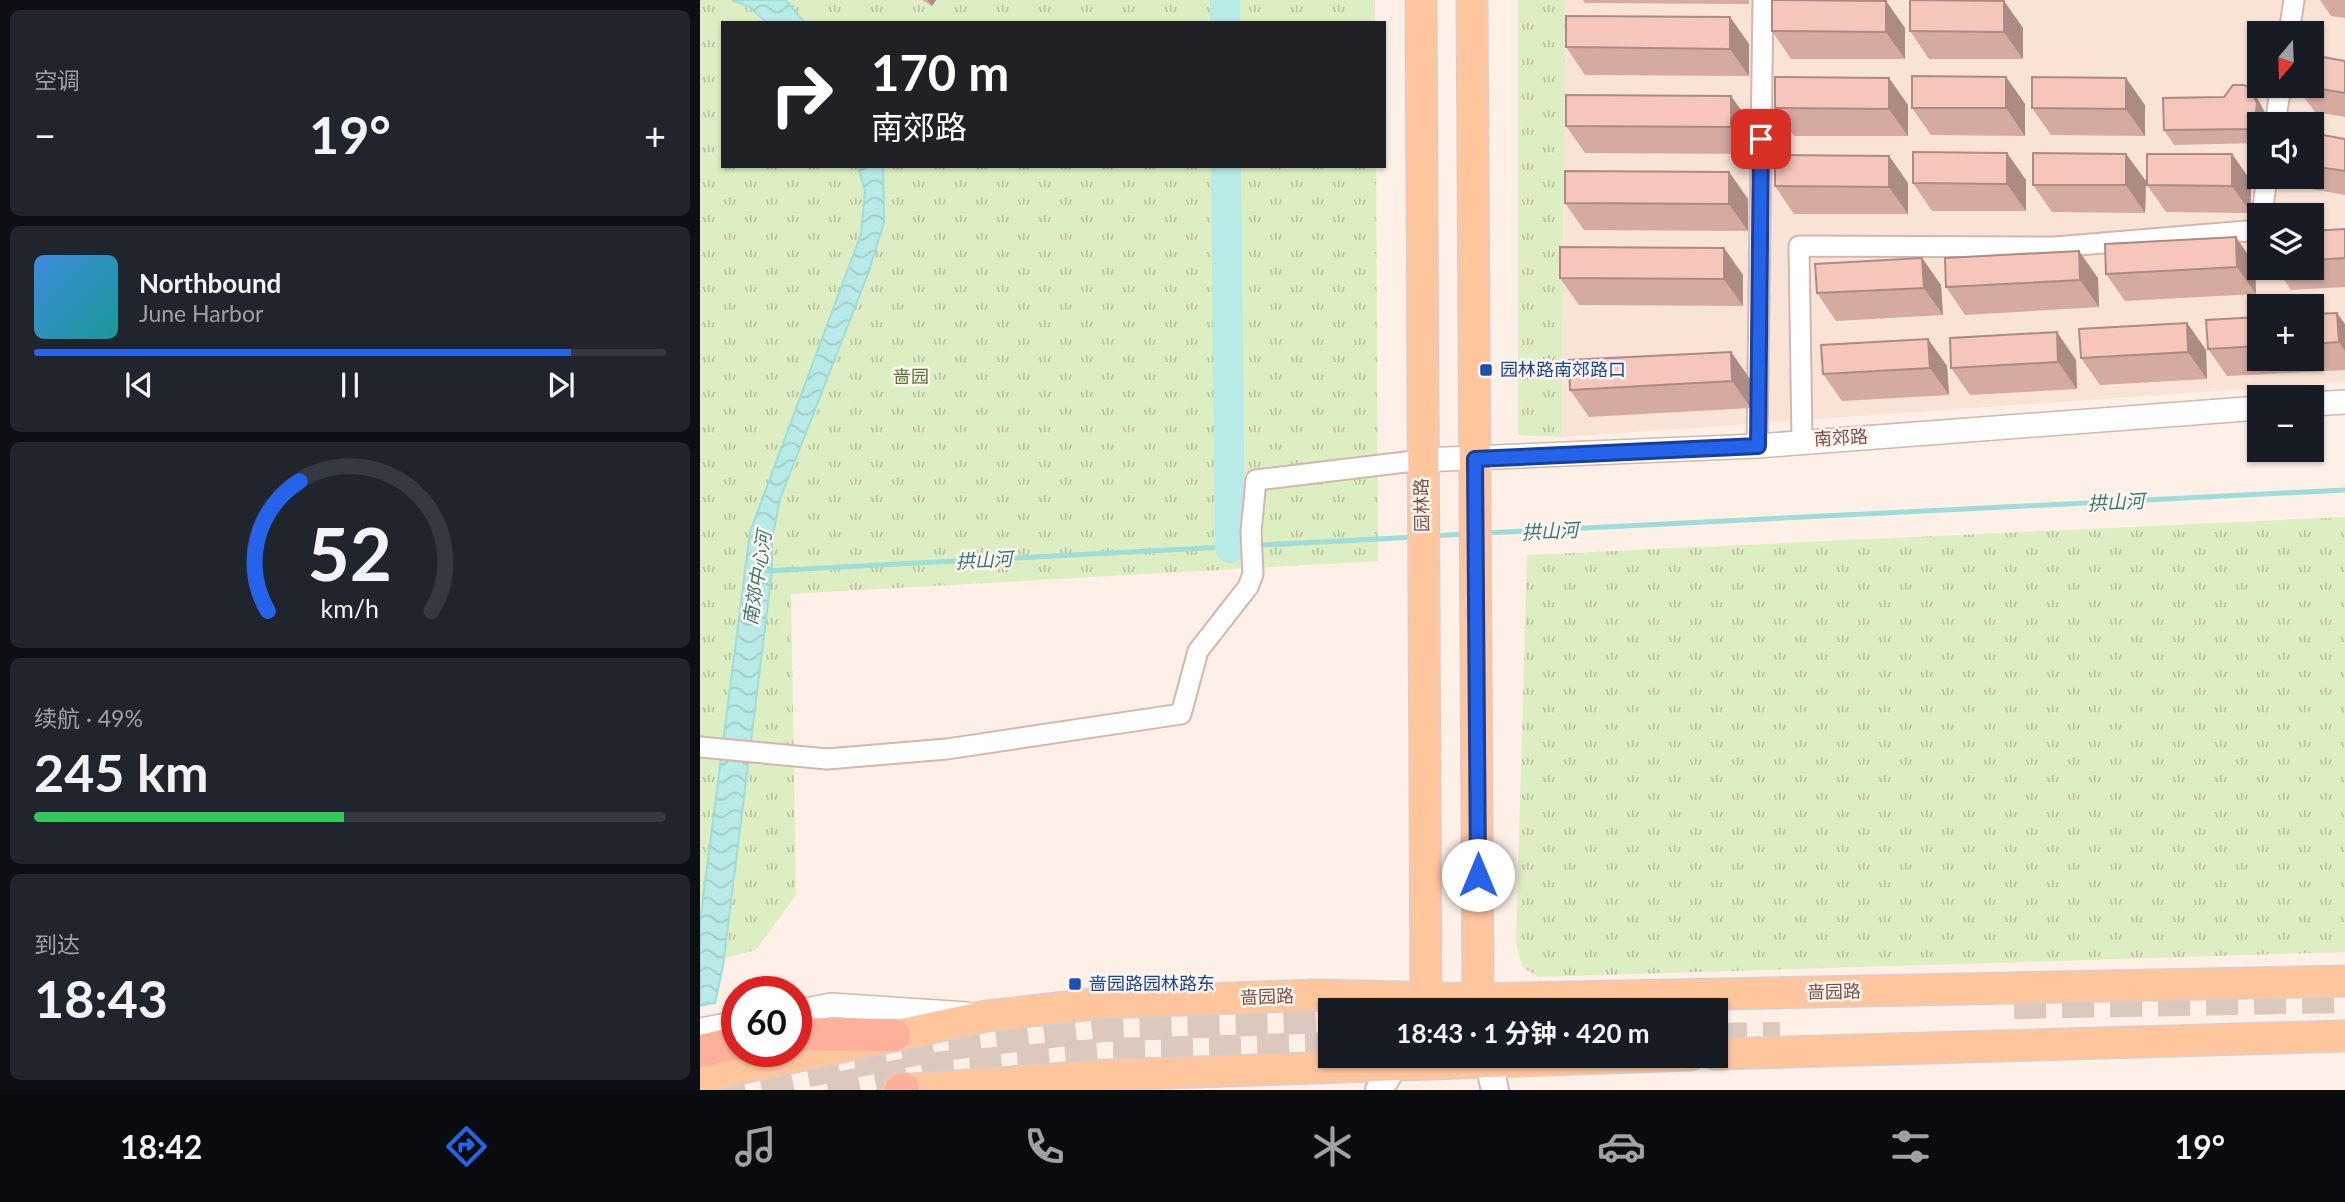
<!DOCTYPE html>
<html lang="zh">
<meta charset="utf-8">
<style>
:root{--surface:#171b24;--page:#20242c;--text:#f1f3f6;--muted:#9ea1a6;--line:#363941;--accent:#2563eb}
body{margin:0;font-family:Lato,"Noto Sans SC",sans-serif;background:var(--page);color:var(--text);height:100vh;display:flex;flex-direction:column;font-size:26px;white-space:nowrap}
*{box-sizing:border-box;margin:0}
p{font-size:23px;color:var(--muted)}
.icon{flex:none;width:38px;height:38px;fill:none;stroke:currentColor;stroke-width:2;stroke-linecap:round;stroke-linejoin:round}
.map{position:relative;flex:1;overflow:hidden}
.panel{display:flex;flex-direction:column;gap:10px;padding:10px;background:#0d0f14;width:700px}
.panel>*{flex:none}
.hud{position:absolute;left:21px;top:21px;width:665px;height:147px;border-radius:0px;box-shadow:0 2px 5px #0004;background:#202124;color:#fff;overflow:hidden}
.needle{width:46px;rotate:199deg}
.buttons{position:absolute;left:1547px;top:21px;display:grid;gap:14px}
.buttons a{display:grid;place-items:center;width:77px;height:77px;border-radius:0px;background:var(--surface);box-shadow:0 2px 5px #0004;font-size:35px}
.speed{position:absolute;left:21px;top:976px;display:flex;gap:14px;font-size:35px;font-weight:700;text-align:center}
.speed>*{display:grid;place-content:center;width:91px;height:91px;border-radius:50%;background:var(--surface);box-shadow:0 2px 5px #0004;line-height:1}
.speed .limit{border:10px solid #d22;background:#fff;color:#111}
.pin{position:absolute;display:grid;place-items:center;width:60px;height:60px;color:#fff;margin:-30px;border-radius:14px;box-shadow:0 4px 10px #0006}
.me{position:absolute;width:77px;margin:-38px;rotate:0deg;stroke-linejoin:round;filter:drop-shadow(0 0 5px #0008)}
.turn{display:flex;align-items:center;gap:24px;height:147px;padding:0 35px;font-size:32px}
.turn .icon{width:91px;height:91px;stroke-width:2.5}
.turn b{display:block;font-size:49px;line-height:60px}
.big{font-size:52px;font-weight:700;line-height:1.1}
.panel .card{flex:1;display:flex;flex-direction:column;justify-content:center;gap:10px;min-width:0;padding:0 24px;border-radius:10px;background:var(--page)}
.panel .dial{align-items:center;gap:0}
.dial svg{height:182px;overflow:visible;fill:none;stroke:var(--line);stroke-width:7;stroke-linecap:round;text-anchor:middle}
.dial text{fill:var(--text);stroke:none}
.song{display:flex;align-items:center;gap:21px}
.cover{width:84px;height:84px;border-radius:10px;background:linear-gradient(135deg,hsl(210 70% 55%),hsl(180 70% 35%))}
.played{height:7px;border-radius:4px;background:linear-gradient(90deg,var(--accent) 85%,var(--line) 85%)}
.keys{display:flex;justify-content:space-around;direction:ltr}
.heat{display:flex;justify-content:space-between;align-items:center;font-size:38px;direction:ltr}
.charge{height:10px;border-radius:5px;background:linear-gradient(90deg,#34c759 49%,var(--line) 0)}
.trip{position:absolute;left:618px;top:998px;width:410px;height:70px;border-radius:0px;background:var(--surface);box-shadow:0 2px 5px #0004;font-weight:700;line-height:70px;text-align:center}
.tabs{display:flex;height:112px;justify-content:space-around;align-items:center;background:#090b0e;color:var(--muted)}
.tabs .icon{width:49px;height:49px}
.tabs .on{color:var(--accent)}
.tabs b{font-size:32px;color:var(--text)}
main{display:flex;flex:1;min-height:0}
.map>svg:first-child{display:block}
</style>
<main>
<section class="panel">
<div class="card"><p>空调</p>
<div class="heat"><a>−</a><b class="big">19°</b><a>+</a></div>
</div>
<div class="card">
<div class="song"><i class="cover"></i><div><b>Northbound</b><p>June Harbor</p></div></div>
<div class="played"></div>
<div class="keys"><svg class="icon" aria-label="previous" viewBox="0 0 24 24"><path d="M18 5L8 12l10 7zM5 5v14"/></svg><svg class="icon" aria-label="pause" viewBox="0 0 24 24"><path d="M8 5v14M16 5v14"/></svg><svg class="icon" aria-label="next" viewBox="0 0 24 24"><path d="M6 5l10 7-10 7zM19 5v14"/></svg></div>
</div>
<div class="card dial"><svg viewBox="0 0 100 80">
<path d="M14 69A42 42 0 1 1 86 69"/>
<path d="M14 69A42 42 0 0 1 28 12" stroke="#2563eb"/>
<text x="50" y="56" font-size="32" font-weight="700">52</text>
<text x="50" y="72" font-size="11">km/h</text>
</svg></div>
<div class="card"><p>续航 · 49%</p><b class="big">245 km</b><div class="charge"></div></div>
<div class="card"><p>到达</p><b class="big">18:43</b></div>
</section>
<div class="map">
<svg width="1645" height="1090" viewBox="0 0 1645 1090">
<defs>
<pattern id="grass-tufts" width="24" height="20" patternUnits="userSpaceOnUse" patternTransform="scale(1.75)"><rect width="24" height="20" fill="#deeec3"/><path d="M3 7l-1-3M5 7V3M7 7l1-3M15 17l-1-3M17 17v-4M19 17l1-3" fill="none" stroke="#b9c3a0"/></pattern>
<pattern id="water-waves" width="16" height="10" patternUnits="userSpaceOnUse" patternTransform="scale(1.75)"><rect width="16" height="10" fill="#b8eae7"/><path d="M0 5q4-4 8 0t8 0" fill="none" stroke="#a2cac8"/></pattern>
</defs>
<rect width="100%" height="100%" fill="#fef0e6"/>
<!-- residential -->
<path fill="#f9e3d7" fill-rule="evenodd" d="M865,0H1645V382L862,437ZM1559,33H1612V86H1559ZM1559,124H1612V177H1559ZM1559,215H1612V268H1559ZM1559,306H1612V359H1559Z"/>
<!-- grass -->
<g fill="url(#grass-tufts)">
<path d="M0,0H675V23H23V166H676L678,561L91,594L96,895L56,950L0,964Z"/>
<path d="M818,0H865L862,437L818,435Z"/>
<path d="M1645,517V952L838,977L822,967L816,942L827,555Z"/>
</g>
<!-- water -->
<g fill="url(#water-waves)" stroke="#9eddd9" stroke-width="2">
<path d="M32,0H86L105,23H67L50,7Z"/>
<path d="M158,166H183L184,222L168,274L80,499L72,539V571L23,966L15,1003L0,1006V922L50,532L161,234L165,191Z"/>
</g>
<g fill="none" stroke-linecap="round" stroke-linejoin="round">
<!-- stream -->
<g stroke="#9eddd9" stroke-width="5">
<path d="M785,533L1645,490"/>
<path d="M732,536L764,534"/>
<path d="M65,571L716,537"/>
</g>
<!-- river -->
<g stroke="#b8eae7" stroke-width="30">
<path d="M525,0V23"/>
<path d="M526,166L530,548"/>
</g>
<!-- trunk-tunnel -->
<g stroke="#ddc8be" stroke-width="32" stroke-dasharray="32 16" stroke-linecap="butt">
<path d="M1314,1003L1645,997"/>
<path d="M1015,1039L1080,1038"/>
<path d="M13,1090L234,1046L402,1026L630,1017"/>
<path d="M128,1090L235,1068L406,1054L630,1048"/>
</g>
<!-- minor casing -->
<g stroke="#d4b6ad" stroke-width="23">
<g id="minor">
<path d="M1589,33L1594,0"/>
<path d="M1575,124L1581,86"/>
<path d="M1562,215L1567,177"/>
<path d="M1102,440L1099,246L1355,247L1559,230"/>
<path d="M1057,446L1063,0"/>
<path d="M0,747L127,759L247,749L481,714L498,651L548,587L553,574L551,532L556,480L722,460"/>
</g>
</g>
<!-- tertiary casing -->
<g stroke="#d4b6ad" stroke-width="26">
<g id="tertiary">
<path d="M1612,404L1645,402"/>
<path d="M722,460L1057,446L1559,408"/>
<path d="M96,1012L131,1005L267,1014"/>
<path d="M0,1030L37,1023"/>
</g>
</g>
<!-- secondary casing -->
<g stroke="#dab7ad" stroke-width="30">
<g id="secondary">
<path d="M787,1055L795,1090"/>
<path d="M679,1090L700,1055"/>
</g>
</g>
<!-- primary casing -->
<g stroke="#dacecc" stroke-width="33">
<g id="primary">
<path d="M721,0L726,1000"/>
<path d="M772,0L778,999"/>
<path d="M1015,1054L1645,1036"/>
<path d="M0,1077L287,1016L402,1003L615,995L778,999L1645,981"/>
<path d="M198,1090L409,1075L991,1055"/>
</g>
</g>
<!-- trunk casing -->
<g stroke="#dacecc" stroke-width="35">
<g id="trunk">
<path d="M96,1034L194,1035"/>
<path d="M0,1051L37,1043"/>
<path d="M201,1090L203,1089"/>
</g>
</g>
<!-- minor -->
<use href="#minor" stroke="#fff" stroke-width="19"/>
<!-- tertiary -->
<use href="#tertiary" stroke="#fff" stroke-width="23"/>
<!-- secondary -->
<use href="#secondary" stroke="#fff" stroke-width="26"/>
<!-- primary -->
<use href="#primary" stroke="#ffc59d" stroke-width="30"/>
<!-- trunk -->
<use href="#trunk" stroke="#feb19a" stroke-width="32"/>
</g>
<!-- wall -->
<g fill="#d4aaa1">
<path d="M222,0H236L232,6Z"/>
<path d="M883,0H1049V4L885,3Z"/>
<path d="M1620,0H1645V18L1631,16Z"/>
<path d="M1186,1L1205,28V59H1091L1072,31Z"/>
<path d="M1304,1L1323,28V59H1229L1210,31Z"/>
<path d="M1030,17L1049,44V76L885,75L866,47Z"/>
<path d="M1645,61V117L1615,112L1596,86H1603Z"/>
<path d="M1306,77L1325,104V136L1231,135L1212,108Z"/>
<path d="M1189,78L1208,105V136H1094L1075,108Z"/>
<path d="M1551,89L1560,103L1567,117L1566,124H1559V143L1474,145L1464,130L1524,97Z"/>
<path d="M1031,96L1050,123V154L885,153L866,126Z"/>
<path d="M1445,105V136L1351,135L1332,108Z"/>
<path d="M1612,133L1645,139V195L1600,187L1593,177H1612Z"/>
<path d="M1307,153L1326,180V211H1232L1213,183Z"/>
<path d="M1426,154L1446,181L1445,213L1352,212L1333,185Z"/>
<path d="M1532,154L1551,181V213L1466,212L1447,185Z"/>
<path d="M1189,156L1208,183V214H1094L1075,186Z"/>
<path d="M1029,172L1048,199V231L884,230L865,203Z"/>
<path d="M1645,229V287L1591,290L1576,268H1612V231Z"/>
<path d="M1024,248L1043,275V306L879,305L860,278Z"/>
<path d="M1222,258L1241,285L1243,315L1136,321L1117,293Z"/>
<path d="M1555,265L1556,294L1425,301L1406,274Z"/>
<path d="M1398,278L1399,307L1265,315L1246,287Z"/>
<path d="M1612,314L1645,324V370L1527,376L1508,349L1559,317V359H1612Z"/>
<path d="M1487,323L1506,350L1507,379L1400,385L1381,358Z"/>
<path d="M1228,339L1247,366L1249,395L1142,401L1123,374Z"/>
<path d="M1031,352L1050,379L1051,408L889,417L870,390Z"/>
<path d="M1376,360L1377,389L1270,395L1251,368Z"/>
</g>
<!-- shaded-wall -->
<g fill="#ac8b83">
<path d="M228,0H236L232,6Z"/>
<path d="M1186,1L1205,28V59L1186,32Z"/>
<path d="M1304,1L1323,28V59L1304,32Z"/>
<path d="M1030,17L1049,44V76L1030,49Z"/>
<path d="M1306,77L1325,104V136L1306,108Z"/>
<path d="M1189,78L1208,105V136L1189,109Z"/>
<path d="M1426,78L1445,105V136L1426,109Z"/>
<path d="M1551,89L1560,103L1567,117L1566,124H1559V137L1554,129Z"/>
<path d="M1031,96L1050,123V154L1031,127Z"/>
<path d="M1307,153L1326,180V211L1307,184Z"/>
<path d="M1426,154L1446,181L1445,213L1426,185Z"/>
<path d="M1532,154L1551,181V213L1532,186Z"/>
<path d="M1189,156L1208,183V214L1189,187Z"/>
<path d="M1029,172L1048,199V231L1029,204Z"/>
<path d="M1536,237L1555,265L1556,294L1537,267Z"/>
<path d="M1024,248L1043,275V306L1024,279Z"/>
<path d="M1379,251L1398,278L1399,307L1380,280Z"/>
<path d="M1222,258L1241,285L1243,315L1224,288Z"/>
<path d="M1637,313L1645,324V351L1639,342Z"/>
<path d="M1487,323L1506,350L1507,379L1488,352Z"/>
<path d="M1357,332L1376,360L1377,389L1358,362Z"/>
<path d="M1228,339L1247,366L1249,395L1230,368Z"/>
<path d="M1031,352L1050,379L1051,408L1032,381Z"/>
</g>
<!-- building -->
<g fill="#f6c6bb" stroke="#ac8b83" stroke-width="2">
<path d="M1072,0L1186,1V32L1072,31Z"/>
<path d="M1210,0L1304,1V32L1210,31Z"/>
<path d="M866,16L1030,17V49L866,47Z"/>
<path d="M1612,55L1645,61V93L1603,86H1612Z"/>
<path d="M1212,76L1306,77V108H1212Z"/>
<path d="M1075,77L1189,78V109L1075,108Z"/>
<path d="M1332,77L1426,78V109L1332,108Z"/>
<path d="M1533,85H1544L1551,89L1557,103L1554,129L1464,130L1463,98L1524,97Z"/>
<path d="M866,95L1031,96V127L866,126Z"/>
<path d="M1612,133L1645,139V171L1612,166Z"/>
<path d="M1213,152L1307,153V184L1213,183Z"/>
<path d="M1333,153L1426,154V185H1333Z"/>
<path d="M1447,154H1532V186L1447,185Z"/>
<path d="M1075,155L1189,156V187L1075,186Z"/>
<path d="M865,171L1029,172V204L865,203Z"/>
<path d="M1645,229V258L1612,260V231Z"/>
<path d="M1536,237L1537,267L1406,274L1405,244Z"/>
<path d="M860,247L1024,248V279L860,278Z"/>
<path d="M1379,251L1380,280L1246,287L1245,258Z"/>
<path d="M1222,258L1224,288L1117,293L1115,264Z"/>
<path d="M1637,313L1639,342L1612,344V314Z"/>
<path d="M1559,317V346L1508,349L1506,320Z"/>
<path d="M1487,323L1488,352L1381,358L1379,329Z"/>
<path d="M1357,332L1358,362L1251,368L1250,338Z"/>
<path d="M1228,339L1230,368L1123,374L1121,345Z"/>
<path d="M1031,352L1032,381L870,390L869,360Z"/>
</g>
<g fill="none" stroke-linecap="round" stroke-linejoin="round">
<!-- route casing -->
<g stroke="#184099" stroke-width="18">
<path id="route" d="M778,875L775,459L1058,446L1061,139"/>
</g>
<!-- route -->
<use href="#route" stroke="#2563eb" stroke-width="12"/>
</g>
<!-- markers -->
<g fill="#1a4fb4" stroke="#fff5ef" stroke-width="2.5">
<rect x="779" y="363" width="14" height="14" rx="3.5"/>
<rect x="368" y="977" width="14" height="14" rx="3.5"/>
</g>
<g text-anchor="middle" stroke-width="5" stroke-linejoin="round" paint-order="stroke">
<!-- transit labels -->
<g font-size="18" fill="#164399" stroke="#fff5ef" text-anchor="start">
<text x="800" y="376">园林路南郊路口</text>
<text x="389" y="990">啬园路园林路东</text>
</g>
<!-- park labels -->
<g font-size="18" fill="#587539" stroke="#fff5ef">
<text x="211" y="383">啬园</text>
</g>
<!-- street labels -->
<g font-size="18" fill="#7b4f48" stroke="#fff5ef">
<text transform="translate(1141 438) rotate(-3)" y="6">南郊路</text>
<text transform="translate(722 505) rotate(-91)" y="6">园林路</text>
<text transform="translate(1134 992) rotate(-1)" y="6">啬园路</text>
<text transform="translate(567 997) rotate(-2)" y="6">啬园路</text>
</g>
<!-- water labels -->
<g font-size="19" font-style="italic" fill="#377a76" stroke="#fff5ef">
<text transform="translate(1416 502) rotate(-3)" y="7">拱山河</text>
<text transform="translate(850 531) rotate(-3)" y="7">拱山河</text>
<text transform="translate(284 560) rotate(-3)" y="7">拱山河</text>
<text transform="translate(57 578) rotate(-81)" y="7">南郊中心河</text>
</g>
</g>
</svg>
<div class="buttons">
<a><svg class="needle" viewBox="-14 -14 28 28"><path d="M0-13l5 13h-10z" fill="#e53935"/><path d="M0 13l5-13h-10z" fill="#9ea1a6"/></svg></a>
<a><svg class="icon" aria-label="sound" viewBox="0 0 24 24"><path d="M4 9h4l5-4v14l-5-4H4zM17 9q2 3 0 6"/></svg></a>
<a><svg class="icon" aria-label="layers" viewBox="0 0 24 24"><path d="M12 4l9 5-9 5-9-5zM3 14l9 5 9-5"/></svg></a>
<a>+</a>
<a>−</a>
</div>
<div class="speed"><div class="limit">60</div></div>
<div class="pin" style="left:1061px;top:139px;background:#d93025"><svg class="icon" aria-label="arrive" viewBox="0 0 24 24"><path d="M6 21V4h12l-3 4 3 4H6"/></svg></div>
<svg class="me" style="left:778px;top:875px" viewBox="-20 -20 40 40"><circle r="19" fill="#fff"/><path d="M0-13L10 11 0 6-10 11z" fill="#2563eb"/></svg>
<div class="trip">18:43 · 1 分钟 · 420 m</div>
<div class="hud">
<div class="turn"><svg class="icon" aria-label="right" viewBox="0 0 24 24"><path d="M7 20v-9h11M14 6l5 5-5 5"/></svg><div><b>170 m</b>南郊路</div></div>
</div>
</div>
</main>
<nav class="tabs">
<b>18:42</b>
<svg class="icon on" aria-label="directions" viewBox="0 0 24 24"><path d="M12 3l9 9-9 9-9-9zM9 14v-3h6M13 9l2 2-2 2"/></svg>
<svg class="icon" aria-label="music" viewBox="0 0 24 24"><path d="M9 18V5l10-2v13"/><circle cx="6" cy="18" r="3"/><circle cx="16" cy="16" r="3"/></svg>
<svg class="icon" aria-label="phone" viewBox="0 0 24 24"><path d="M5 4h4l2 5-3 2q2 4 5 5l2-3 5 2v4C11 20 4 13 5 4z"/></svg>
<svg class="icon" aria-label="climate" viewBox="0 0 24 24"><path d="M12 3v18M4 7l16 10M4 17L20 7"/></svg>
<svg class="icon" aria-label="car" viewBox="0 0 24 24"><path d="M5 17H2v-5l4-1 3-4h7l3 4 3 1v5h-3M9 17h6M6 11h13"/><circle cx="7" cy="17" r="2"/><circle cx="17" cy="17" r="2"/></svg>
<svg class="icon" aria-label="filters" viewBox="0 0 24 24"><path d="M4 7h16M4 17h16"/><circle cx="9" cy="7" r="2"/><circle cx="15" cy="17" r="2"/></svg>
<b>19°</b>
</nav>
